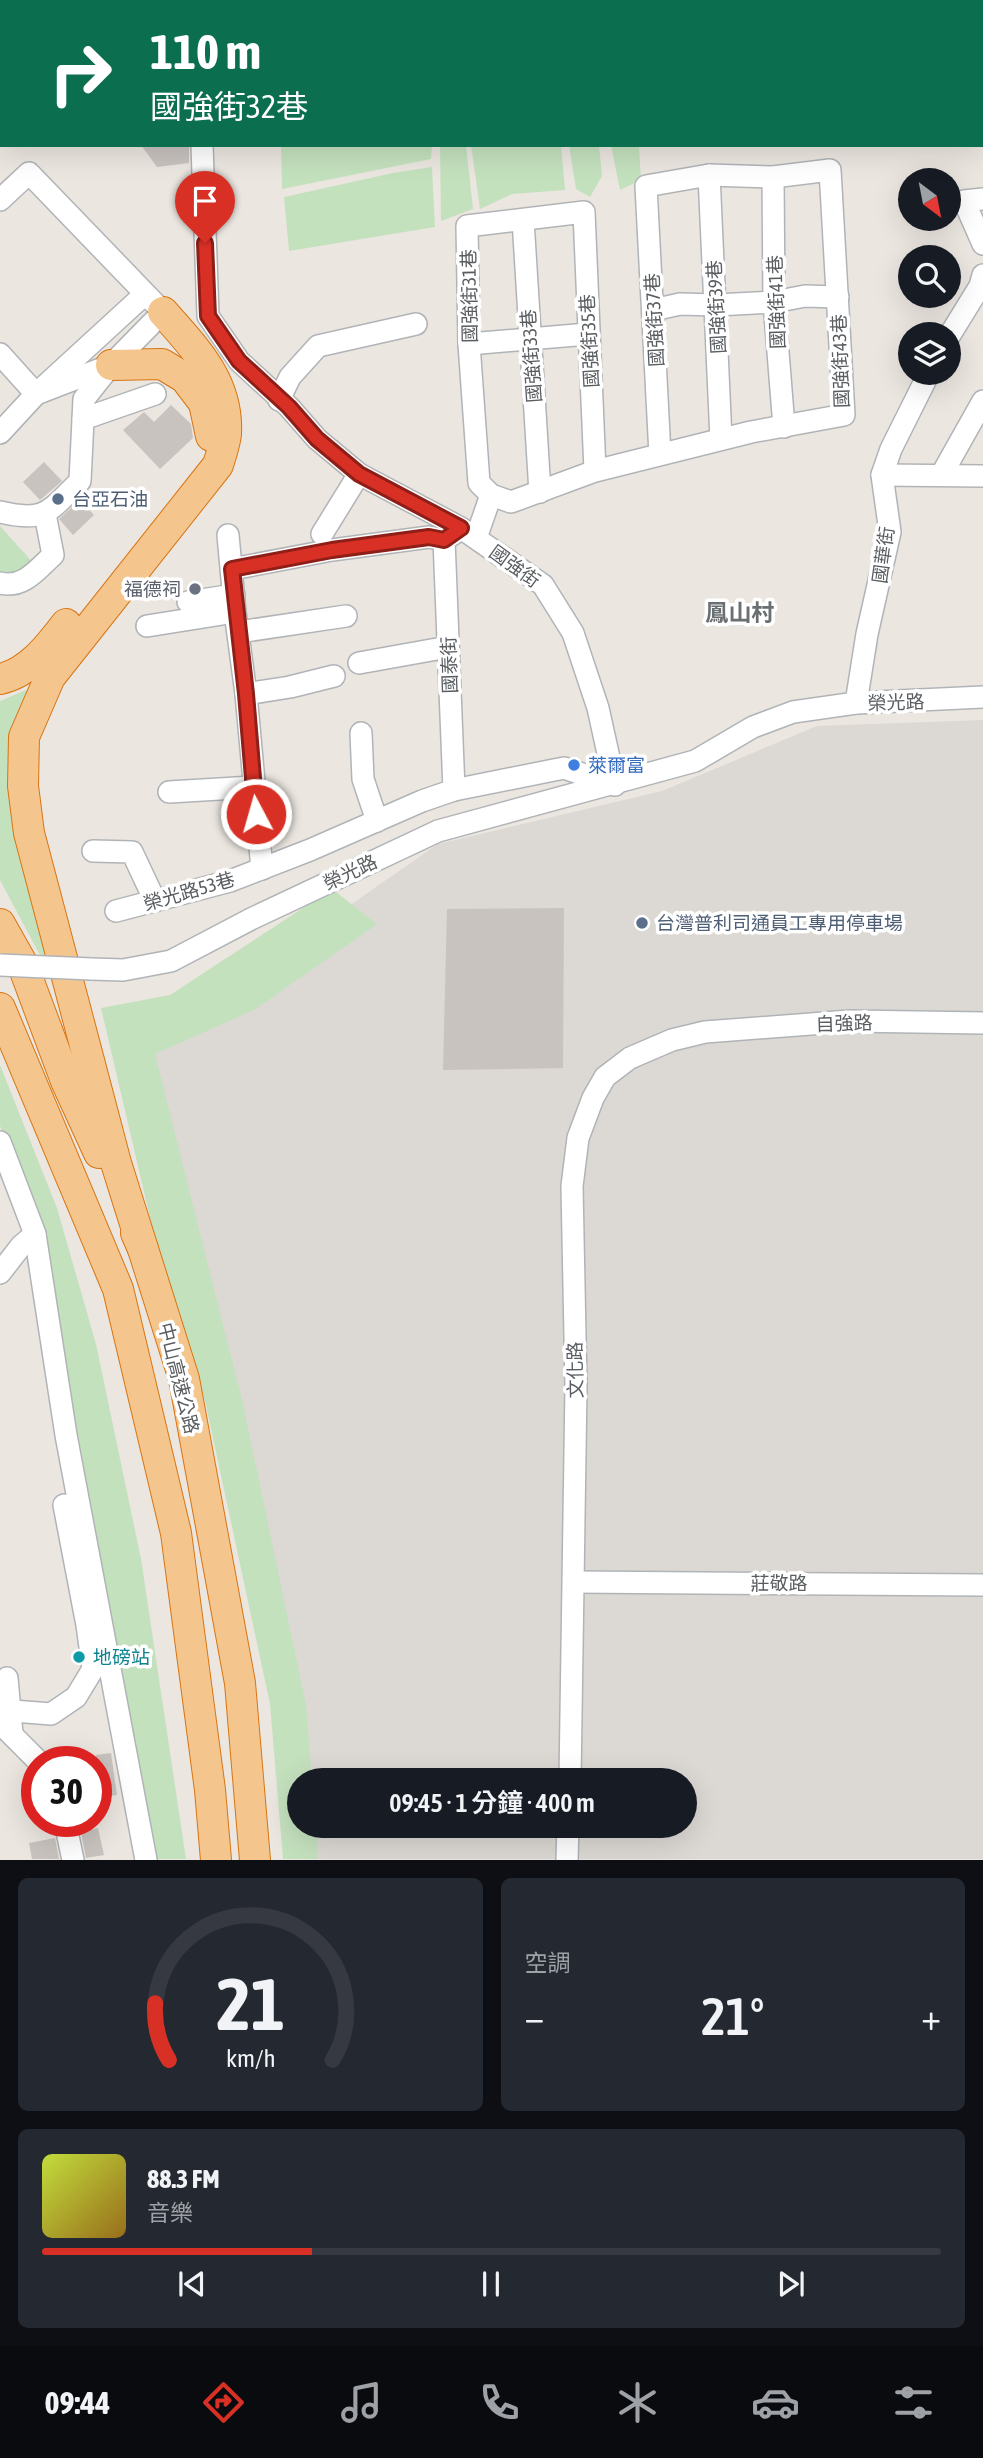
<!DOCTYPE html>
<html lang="zh-TW">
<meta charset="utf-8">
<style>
:root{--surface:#171b24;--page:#242831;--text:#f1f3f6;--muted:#9ea1a6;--line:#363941;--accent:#d93025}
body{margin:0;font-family:"Asap Condensed","Noto Sans TC",sans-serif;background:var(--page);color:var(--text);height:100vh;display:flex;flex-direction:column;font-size:26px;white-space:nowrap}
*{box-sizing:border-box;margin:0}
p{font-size:23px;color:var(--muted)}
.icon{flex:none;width:38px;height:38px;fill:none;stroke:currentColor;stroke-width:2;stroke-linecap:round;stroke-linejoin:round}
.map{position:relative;height:1860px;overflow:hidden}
.details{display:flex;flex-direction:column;gap:18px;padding:18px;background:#0d0f14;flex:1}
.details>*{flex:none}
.hud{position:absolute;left:0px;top:0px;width:984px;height:147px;box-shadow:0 7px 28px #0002;background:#0b6e4f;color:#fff;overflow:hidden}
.needle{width:46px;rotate:148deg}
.buttons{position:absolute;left:898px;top:168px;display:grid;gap:14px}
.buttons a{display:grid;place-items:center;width:63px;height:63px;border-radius:50%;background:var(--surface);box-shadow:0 7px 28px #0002;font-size:35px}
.speed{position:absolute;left:21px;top:1746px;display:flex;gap:14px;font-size:35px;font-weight:700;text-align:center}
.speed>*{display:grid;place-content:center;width:91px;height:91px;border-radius:50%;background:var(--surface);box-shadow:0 7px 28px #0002;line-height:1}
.speed .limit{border:10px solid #d22;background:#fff;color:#111}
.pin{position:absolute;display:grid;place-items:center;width:60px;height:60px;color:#fff;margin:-72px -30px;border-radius:50% 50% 50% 0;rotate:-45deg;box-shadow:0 0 7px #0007}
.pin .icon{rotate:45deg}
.me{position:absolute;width:77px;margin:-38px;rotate:354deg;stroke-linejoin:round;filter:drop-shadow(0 0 5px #0008)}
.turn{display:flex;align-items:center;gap:24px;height:147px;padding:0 35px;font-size:32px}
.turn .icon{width:91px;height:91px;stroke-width:2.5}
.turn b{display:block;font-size:49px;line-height:60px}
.big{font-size:52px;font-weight:600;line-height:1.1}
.details .tile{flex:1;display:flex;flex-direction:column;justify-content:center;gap:10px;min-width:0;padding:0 24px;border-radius:10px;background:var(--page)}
.details .dial{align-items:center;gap:0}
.dial svg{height:182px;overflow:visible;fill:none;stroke:var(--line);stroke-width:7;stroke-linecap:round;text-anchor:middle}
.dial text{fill:var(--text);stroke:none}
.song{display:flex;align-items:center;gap:21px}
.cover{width:84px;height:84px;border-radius:10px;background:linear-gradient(135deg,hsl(70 70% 55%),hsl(40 70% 35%))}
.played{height:7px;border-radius:4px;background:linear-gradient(90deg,var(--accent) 30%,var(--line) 30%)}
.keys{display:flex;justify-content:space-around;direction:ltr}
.heat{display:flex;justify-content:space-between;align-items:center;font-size:38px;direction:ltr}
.details .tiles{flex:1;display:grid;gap:18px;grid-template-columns:1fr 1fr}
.tile:last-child{grid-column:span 2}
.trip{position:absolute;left:287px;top:1768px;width:410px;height:70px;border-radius:35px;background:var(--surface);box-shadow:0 7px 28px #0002;font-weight:600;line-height:70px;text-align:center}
.dock{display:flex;height:112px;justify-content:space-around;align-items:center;background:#090b0e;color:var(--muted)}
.dock .icon{width:49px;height:49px}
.dock .current{color:var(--accent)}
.dock b{font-size:32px;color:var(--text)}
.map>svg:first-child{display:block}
</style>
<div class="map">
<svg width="983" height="1860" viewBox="0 0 983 1860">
<rect width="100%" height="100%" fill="#ebe6e0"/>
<!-- industrial -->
<path fill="#dcd8d4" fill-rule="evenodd" d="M983,720V1859H301L144,1048L438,844L662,791L817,726ZM299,1780H684V1825H299Z"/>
<!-- green -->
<g fill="#c4e1be">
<path d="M281,145H432L431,159L282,189Z"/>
<path d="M440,145H466L473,209L441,221Z"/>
<path d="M471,145H561L565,190L512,194L480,209Z"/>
<path d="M569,145H599L602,176L590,197L576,189Z"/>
<path d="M611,145H639L641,180L620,190Z"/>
<path d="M432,167L435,227L289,251L284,197L393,173Z"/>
<path d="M0,526L35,565L0,581Z"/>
<path d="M38,685L14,731L53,956L41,957L0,880V701Z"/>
<path d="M332,889L377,924L254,1010L155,1054L243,1404L306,1705L312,1780H299V1825H316L318,1859H283L270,1704L205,1401L155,1239L101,1008L170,995Z"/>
<path d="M0,1065L57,1208L96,1344L141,1559L186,1859H156L40,1228L0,1126Z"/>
</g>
<!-- building -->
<g fill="#c8c3bf">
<path d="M141,145H189V163L157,167Z"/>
<path d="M171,405L191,424L193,438L160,469L123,430L144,412L154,422Z"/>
<path d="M44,462L62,481L40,500L23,482Z"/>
<path d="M80,500L94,515L73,535L59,519Z"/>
<path d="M564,908L563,1068L443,1070L447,909Z"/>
<path d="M111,1753L117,1795L96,1798V1755Z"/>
<path d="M98,1828L104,1855L86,1858L81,1832Z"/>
<path d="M55,1838L59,1859H32L29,1843Z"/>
</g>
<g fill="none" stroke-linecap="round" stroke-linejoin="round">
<!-- minor casing -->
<g stroke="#b1b4b7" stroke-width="24">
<g id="minor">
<path d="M197,0V2"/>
<path d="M625,2V0"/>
<path d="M709,175L721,439"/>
<path d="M773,177L774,302L784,427"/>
<path d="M983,199L964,201L983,244"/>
<path d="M0,200L29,173L163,312L111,365L84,399L80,481C49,511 46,523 0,512"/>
<path d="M523,220L540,492"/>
<path d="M653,310L680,304L716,305L774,302L805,296L838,297"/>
<path d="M948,338L980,286L983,275"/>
<path d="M469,344L588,334"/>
<path d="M0,354L36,394L111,365"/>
<path d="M279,400L290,377L318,346L416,324"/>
<path d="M83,419L155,394"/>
<path d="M0,433L36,394L145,294"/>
<path d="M595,471L584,212L467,226L469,344L479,483L491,495L511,502L595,471L751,432L844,415L830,170L773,177L709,175L646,186L660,455"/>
<path d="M942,474L983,401"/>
<path d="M882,475L983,476"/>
<path d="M322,534L359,474"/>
<path d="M228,535L235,612L246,694L262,869"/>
<path d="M476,538L491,495"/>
<path d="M444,540L454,790"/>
<path d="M232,569L332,550L429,537L444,540L455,533"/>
<path d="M0,583C23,589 38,569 53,555L45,514"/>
<path d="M188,602L234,595"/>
<path d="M147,626L235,612"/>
<path d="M239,632L346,616"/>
<path d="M359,663L448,647"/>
<path d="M246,694L290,687L334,676"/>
<path d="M856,703L867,634L890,532L882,475L891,449L929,373"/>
<path d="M361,733L363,779L377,821"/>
<path d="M169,792L253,787"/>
<path d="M93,851L132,852L155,901"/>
<path d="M116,911L230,881L310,850L422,801L454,790L564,768L615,785L598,708L573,633L543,585L461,528L359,474L317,439L289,407L239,361L208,316L202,145"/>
<path d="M91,969L123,970L171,961L251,919L438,831L695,761L753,727L793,712L856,703L983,697"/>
<path d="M0,1142L35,1234L66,1435L146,1860"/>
<path d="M0,1273L21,1246L35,1234"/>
<path d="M574,1582L983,1585"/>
<path d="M7,1678L12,1734"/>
<path d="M0,1710L51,1714L76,1697L93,1669L87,1625L64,1505"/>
<path d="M2,1725L39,1762"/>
<path d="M570,1780L576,1386L572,1186L578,1138L593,1098L605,1077L630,1058L672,1040L705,1032L850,1021L983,1023"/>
<path d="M65,1822L73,1860"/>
<path d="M567,1860L568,1825"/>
</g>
</g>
<!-- highway casing -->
<g stroke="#d97411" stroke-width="32">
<g id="highway">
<path d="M111,365L162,364L185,378L204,403L211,436"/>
<path d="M0,679C29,673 49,646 66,624"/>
<path d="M0,924L22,963L66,1081L99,1153"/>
<path d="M0,1008L118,1289L176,1533L210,1790L216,1860"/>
<path d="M136,1233L143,1249L184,1379L240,1683L255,1860"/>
<path d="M143,1249L116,1163L29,833L23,786L24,737L50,677L218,465C221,455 225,444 226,434C229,382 195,348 163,312"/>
</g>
</g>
<!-- minor -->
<use href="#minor" stroke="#fff" stroke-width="21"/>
<!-- highway -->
<use href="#highway" stroke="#f4c68e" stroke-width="30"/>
<!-- minor-bridge casing -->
<g stroke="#b1b4b7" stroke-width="24" stroke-linecap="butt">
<path id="minor-bridge" d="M0,965L91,969"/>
</g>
<!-- minor-bridge -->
<use href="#minor-bridge" stroke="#fff" stroke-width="21"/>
</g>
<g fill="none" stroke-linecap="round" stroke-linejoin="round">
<!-- route casing -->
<g stroke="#8d1f18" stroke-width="18">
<path id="route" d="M205,243L208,316L239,361L289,407L317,439L359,474L461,528L444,540L429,537L332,550L232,569L246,694L256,814"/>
</g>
<!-- route -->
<use href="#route" stroke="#d93025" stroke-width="12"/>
</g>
<!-- markers -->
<g fill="#5c6f8a" stroke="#fff" stroke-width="2.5">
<circle cx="58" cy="499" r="7"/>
<circle cx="642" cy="923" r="7"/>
</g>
<circle fill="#6b7280" stroke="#fff" stroke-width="2.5" cx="195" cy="589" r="7"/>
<circle fill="#3f7fe0" stroke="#fff" stroke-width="2.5" cx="574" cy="765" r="7"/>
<circle fill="#0f9aa8" stroke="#fff" stroke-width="2.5" cx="79" cy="1657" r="7"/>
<g text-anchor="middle" stroke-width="7" stroke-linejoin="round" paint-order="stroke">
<!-- street labels -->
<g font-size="19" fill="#595d60" stroke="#fff">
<text transform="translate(469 296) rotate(-91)" y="7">國強街31巷</text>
<text transform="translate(776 302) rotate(-92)" y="7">國強街41巷</text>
<text transform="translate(716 307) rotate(-93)" y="7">國強街39巷</text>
<text transform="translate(654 320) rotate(-93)" y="7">國強街37巷</text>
<text transform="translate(589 341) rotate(-93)" y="7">國強街35巷</text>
<text transform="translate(531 356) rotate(-94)" y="7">國強街33巷</text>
<text transform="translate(840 361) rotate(-92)" y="7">國強街43巷</text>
<text transform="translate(883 555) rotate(-82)" y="7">國華街</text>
<text transform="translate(515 566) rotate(36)" y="7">國強街</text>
<text transform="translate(449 665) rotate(-92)" y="7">國泰街</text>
<text transform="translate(896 702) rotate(-2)" y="7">榮光路</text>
<text transform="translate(350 872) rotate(-25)" y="7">榮光路</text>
<text transform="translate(189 891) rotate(-16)" y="7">榮光路53巷</text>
<text transform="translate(844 1023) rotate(-2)" y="7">自強路</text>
<text transform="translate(575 1370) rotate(-91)" y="7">文化路</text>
<text transform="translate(179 1378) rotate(76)" y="7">中山高速公路</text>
<text x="779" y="1590">莊敬路</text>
</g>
<!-- service labels -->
<g font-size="19" fill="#4e5e75" stroke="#fff" text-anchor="start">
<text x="72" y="506">台亞石油</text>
<text x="656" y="930">台灣普利司通員工專用停車場</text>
</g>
<!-- worship labels -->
<g font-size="19" fill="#5b616d" stroke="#fff" text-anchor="end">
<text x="181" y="596">福德祠</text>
</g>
<!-- shop labels -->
<g font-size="19" fill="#366cbe" stroke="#fff" text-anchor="start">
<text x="588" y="772">萊爾富</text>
</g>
<!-- culture labels -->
<g font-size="19" fill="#0d838f" stroke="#fff" text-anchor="start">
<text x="93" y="1664">地磅站</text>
</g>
<!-- quarter labels -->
<g font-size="23" font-weight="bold" fill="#6a6f72" stroke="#fff">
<text x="740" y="621">鳳山村</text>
</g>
</g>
</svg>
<div class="buttons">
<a><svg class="needle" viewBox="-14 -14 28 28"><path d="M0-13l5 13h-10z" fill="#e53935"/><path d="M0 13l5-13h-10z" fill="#9ea1a6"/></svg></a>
<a><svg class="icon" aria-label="search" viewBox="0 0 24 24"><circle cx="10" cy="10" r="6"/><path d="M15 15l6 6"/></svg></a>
<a><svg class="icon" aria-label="layers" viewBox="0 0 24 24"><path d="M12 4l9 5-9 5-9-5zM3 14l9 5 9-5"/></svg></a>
</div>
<div class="speed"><div class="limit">30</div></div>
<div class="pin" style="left:205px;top:243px;background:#d93025"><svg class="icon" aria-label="arrive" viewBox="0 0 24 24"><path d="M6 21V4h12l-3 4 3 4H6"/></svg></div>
<svg class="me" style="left:256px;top:814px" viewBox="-20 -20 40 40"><circle r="17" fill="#d93025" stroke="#fff" stroke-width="3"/><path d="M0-11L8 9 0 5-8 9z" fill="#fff"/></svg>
<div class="trip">09:45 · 1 分鐘 · 400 m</div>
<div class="hud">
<div class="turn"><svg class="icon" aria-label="right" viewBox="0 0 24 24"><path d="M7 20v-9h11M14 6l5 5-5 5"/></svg><div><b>110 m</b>國強街32巷</div></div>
</div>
</div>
<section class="details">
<div class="tiles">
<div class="tile dial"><svg viewBox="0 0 100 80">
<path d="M14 69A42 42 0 1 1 86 69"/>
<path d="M14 69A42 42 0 0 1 8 44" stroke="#d93025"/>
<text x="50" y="56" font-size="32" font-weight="700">21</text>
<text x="50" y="72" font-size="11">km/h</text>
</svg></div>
<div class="tile"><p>空調</p>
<div class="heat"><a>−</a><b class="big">21°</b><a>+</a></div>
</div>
<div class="tile">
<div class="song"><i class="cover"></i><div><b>88.3 FM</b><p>音樂</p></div></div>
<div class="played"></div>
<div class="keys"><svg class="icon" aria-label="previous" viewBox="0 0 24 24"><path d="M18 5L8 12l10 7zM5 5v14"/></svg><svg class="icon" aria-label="pause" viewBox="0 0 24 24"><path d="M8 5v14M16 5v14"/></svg><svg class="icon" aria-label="next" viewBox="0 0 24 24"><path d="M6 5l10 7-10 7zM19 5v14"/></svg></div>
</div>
</div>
</section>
<nav class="dock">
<b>09:44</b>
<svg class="icon current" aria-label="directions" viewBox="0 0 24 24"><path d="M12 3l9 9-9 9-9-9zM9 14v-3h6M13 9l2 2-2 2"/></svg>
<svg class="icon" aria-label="music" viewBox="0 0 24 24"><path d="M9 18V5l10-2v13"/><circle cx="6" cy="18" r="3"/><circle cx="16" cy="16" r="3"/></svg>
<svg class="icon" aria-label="phone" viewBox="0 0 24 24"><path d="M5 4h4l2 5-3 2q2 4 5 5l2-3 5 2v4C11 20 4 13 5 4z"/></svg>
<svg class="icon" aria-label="climate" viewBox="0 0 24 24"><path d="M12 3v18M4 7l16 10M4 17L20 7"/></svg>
<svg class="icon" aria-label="car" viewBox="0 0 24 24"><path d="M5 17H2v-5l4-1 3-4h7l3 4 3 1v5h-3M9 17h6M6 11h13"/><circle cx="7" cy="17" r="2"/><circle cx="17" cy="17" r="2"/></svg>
<svg class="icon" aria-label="filters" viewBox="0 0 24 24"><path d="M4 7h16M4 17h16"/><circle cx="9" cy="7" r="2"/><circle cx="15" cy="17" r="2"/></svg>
</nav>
